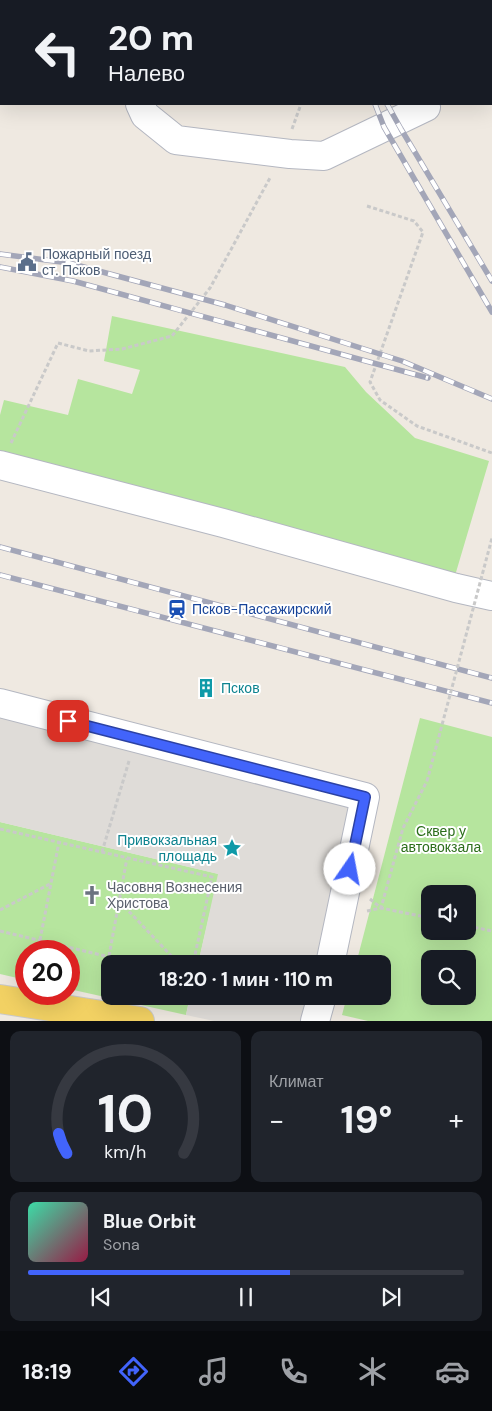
<!DOCTYPE html>
<html lang="ru">
<meta charset="utf-8">
<style>
:root{--surface:#171b24;--page:#20242c;--text:#f1f3f6;--muted:#9ea1a6;--line:#363941;--accent:#4264fb}
body{margin:0;font-family:"DM Sans",sans-serif;background:var(--page);color:var(--text);height:100vh;display:flex;flex-direction:column;font-size:19px;white-space:nowrap}
*{box-sizing:border-box;margin:0}
p{font-size:16px;color:var(--muted)}
.icon{flex:none;width:28px;height:28px;fill:none;stroke:currentColor;stroke-width:2;stroke-linecap:round;stroke-linejoin:round}
.map{position:relative;height:1021px;overflow:hidden}
.drawer{display:flex;flex-direction:column;gap:10px;padding:10px;background:#0d0f14;flex:1}
.drawer>*{flex:none}
.guide{position:absolute;left:0px;top:0px;width:492px;height:105px;box-shadow:0 5px 20px #0002;background:#171b24;color:var(--text);overflow:hidden}
.buttons{position:absolute;left:421px;top:885px;display:grid;gap:10px}
.buttons a{display:grid;place-items:center;width:55px;height:55px;border-radius:10px;background:var(--surface);box-shadow:0 5px 20px #0002;font-size:25px}
.speed{position:absolute;left:15px;top:940px;display:flex;gap:10px;font-size:25px;font-weight:700;text-align:center}
.speed>*{display:grid;place-content:center;width:65px;height:65px;border-radius:50%;background:var(--surface);box-shadow:0 5px 20px #0002;line-height:1}
.speed .limit{border:8px solid #d22;background:#fff;color:#111}
.pin{position:absolute;display:grid;place-items:center;width:42px;height:42px;color:#fff;margin:-21px;border-radius:10px;box-shadow:0 2px 8px #0006}
.me{position:absolute;width:55px;margin:-28px;rotate:12deg;stroke-linejoin:round;filter:drop-shadow(0 0 4px #0008)}
.turn{display:flex;align-items:center;gap:18px;height:105px;padding:0 25px;font-size:22px}
.turn .icon{width:65px;height:65px;stroke-width:2.5}
.turn b{display:block;font-size:35px;line-height:42px}
.big{font-size:38px;font-weight:700;line-height:1.1}
.drawer .tile{flex:1;display:flex;flex-direction:column;justify-content:center;gap:8px;min-width:0;padding:0 18px;border-radius:10px;background:var(--page)}
.drawer .dial{align-items:center;gap:0}
.dial svg{height:130px;overflow:visible;fill:none;stroke:var(--line);stroke-width:7;stroke-linecap:round;text-anchor:middle}
.dial text{fill:var(--text);stroke:none}
.song{display:flex;align-items:center;gap:15px}
.cover{width:60px;height:60px;border-radius:8px;background:linear-gradient(135deg,hsl(160 70% 55%),hsl(340 70% 35%))}
.played{height:5px;border-radius:2px;background:linear-gradient(90deg,var(--accent) 60%,var(--line) 60%)}
.keys{display:flex;justify-content:space-around;direction:ltr}
.heat{display:flex;justify-content:space-between;align-items:center;font-size:28px;direction:ltr}
.drawer .tiles{flex:1;display:grid;gap:10px;grid-template-columns:1fr 1fr}
.tile:last-child{grid-column:span 2}
.trip{position:absolute;left:101px;top:955px;width:290px;height:50px;border-radius:10px;background:var(--surface);box-shadow:0 5px 20px #0002;font-weight:700;line-height:50px;text-align:center}
.dock{display:flex;height:80px;justify-content:space-around;align-items:center;background:#090b0e;color:var(--muted)}
.dock .icon{width:35px;height:35px}
.dock .active{color:var(--accent)}
.dock b{font-size:22px;color:var(--text)}
.map>svg:first-child{display:block}
</style>
<div class="map">
<svg width="492" height="1021" viewBox="0 0 492 1021">
<rect width="100%" height="100%" fill="#efe9e1"/>
<!-- green -->
<g fill="#b6e59e" fill-rule="evenodd">
<path d="M112,316L345,367L366,392L415,438L489,461L454,579L0,458V415L4,400L68,415L78,379L132,394L140,370L104,361Z"/>
<path d="M420,718L492,737V1021H368L342,1015L347,996H382V964H356ZM430,894H468V931H430ZM430,959H468V996H430Z"/>
<path d="M0,822L219,874L198,964H110V996H190L186,1015L69,989V951H26V980L0,974Z"/>
</g>
<!-- plaza -->
<g fill="#dfdcd8">
<path d="M0,703L365,797L330,964H198L218,874L0,822Z"/>
<path d="M190,996H322L315,1021H214L186,1015Z"/>
</g>
<g fill="none" stroke-linecap="round" stroke-linejoin="round">
<!-- minor casing -->
<g stroke="#b4b7c1" stroke-width="30">
<g id="minor">
<path d="M118,0V1"/>
<path d="M59,1L60,0"/>
<path d="M0,56H1"/>
<path d="M140,104L145,115L176,140L290,154L324,156L426,107"/>
<path d="M0,465L223,523L456,588L492,596"/>
<path d="M0,703L365,797L330,964"/>
<path d="M315,1021L322,996"/>
</g>
</g>
<!-- major casing -->
<g stroke="#c9c9c9" stroke-width="30">
<path id="major" d="M0,999L140,1021"/>
</g>
<!-- path -->
<g stroke="#c9c9c9" stroke-width="3" stroke-dasharray="4 2.5" stroke-linecap="butt">
<path d="M315,0V1"/>
<path d="M292,129L301,104"/>
<path d="M367,206L414,221L423,232L370,382L380,400L417,426L492,453"/>
<path d="M11,443L58,343L89,351L122,349L172,336L210,288L271,176"/>
<path d="M0,829L212,877L193,964"/>
<path d="M102,852L129,761"/>
<path d="M370,899L381,908L430,918"/>
<path d="M120,902L179,964"/>
<path d="M0,910L50,884"/>
<path d="M367,911L381,908L403,828L427,781"/>
<path d="M468,926L492,931"/>
<path d="M0,931L139,964"/>
<path d="M40,940L59,842"/>
<path d="M109,956L127,858"/>
</g>
<!-- minor -->
<use href="#minor" stroke="#fff" stroke-width="28"/>
<!-- major -->
<use href="#major" stroke="#f2d163" stroke-width="28"/>
<!-- rail casing -->
<g stroke="#a3a6b8" stroke-width="5.5">
<g id="rail">
<path d="M332,0L333,1"/>
<path d="M90,1L91,0"/>
<path d="M0,102L1,100"/>
<path d="M375,104L384,127L492,312"/>
<path d="M387,104L401,129L492,281"/>
<path d="M0,254L69,263L225,305L402,361L492,399"/>
<path d="M0,267L73,281L428,378"/>
<path d="M0,547L492,678"/>
<path d="M0,575L492,703"/>
</g>
</g>
<!-- rail -->
<use href="#rail" stroke="#fff" stroke-width="4" stroke-dasharray="11" stroke-linecap="butt"/>
<!-- path-bridge -->
<path stroke="#c9c9c9" stroke-width="3" stroke-dasharray="4 2.5" stroke-linecap="butt" d="M427,781L492,538"/>
</g>
<g fill="none" stroke-linecap="round" stroke-linejoin="round">
<!-- route casing -->
<g stroke="#2b41a3" stroke-width="12">
<path id="route" d="M68,721L365,797L350,869"/>
</g>
<!-- route -->
<use href="#route" stroke="#4264fb" stroke-width="9"/>
</g>
<!-- icons -->
<defs>
<g id="civic-bare" transform="scale(1.5)"><path d="M-.6-6.5H3V-4.5H.6V-3L4-1V1h2V6H-6V1h2V-1L-.6-3ZM-1.2 2.5V6h2.4V2.5Z" fill="#5c6f8a" stroke="#fff" stroke-width="2.5" paint-order="stroke"/></g>
<g id="station-bare" transform="scale(1.5)"><path d="M-3-6H3Q5-6 5-4V2Q5 4 3 4L4.5 6H3L1.5 4h-3L-3 6H-4.5L-3 4Q-5 4-5 2V-4Q-5-6-3-6ZM-3.5-4v3h7v-3ZM-3.5 1v1.5H-2V1ZM2 1v1.5H3.5V1Z" fill="#1a4fb4" stroke="#fff" stroke-width="2.5" paint-order="stroke"/></g>
<g id="building-bare" transform="scale(1.5)"><path d="M-4-6H4V6H1V3H-1V6H-4ZM-2.5-4.3h1.7v1.8h-1.7ZM.8-4.3h1.7v1.8H.8ZM-2.5-1h1.7V.8h-1.7ZM.8-1h1.7V.8H.8Z" fill="#0f9aa8" stroke="#fff" stroke-width="2.5" paint-order="stroke"/></g>
<g id="sight-bare" transform="scale(1.5)"><path d="M0-6L1.8-2.2L6-1.7L2.9 1.2L3.7 5.4L0 3.3L-3.7 5.4L-2.9 1.2L-6-1.7L-1.8-2.2Z" fill="#0f9aa8" stroke="#fff" stroke-width="2.5" paint-order="stroke"/></g>
<g id="church-bare" transform="scale(1.5)"><path d="M-1.2-6h2.4v3.5h3.3v2.4h-3.3V6h-2.4V-.1h-3.3v-2.4h3.3Z" fill="#6b7280" stroke="#fff" stroke-width="2.5" paint-order="stroke"/></g>
</defs>
<g fill-rule="evenodd">
<use href="#civic-bare" x="27" y="262"/>
<use href="#station-bare" x="177" y="609"/>
<use href="#building-bare" x="206" y="688"/>
<use href="#sight-bare" x="232" y="848"/>
<use href="#church-bare" x="92" y="895"/>
</g>
<g text-anchor="middle" stroke-width="4" stroke-linejoin="round" paint-order="stroke">
<!-- service labels -->
<g font-size="14" fill="#4e5e75" stroke="#fff" text-anchor="start">
<text x="42" y="259">Пожарный поезд<tspan x="42" dy="16">ст. Псков</tspan></text>
</g>
<!-- transit labels -->
<g font-size="14" fill="#164399" stroke="#fff" text-anchor="start">
<text x="192" y="614">Псков-Пассажирский</text>
</g>
<!-- culture labels -->
<g font-size="14" fill="#0d838f" stroke="#fff" text-anchor="start">
<text x="221" y="693">Псков</text>
<text x="217" y="845" text-anchor="end">Привокзальная<tspan x="217" dy="16">площадь</tspan></text>
</g>
<!-- park labels -->
<g font-size="14" fill="#2c6e1b" stroke="#fff">
<text x="441" y="836">Сквер у<tspan x="441" dy="16">автовокзала</tspan></text>
</g>
<!-- worship labels -->
<g font-size="14" fill="#5b616d" stroke="#fff" text-anchor="start">
<text x="107" y="892">Часовня Вознесения<tspan x="107" dy="16">Христова</tspan></text>
</g>
</g>
</svg>
<div class="buttons">
<a><svg class="icon" aria-label="sound" viewBox="0 0 24 24"><path d="M4 9h4l5-4v14l-5-4H4zM17 9q2 3 0 6"/></svg></a>
<a><svg class="icon" aria-label="search" viewBox="0 0 24 24"><circle cx="10" cy="10" r="6"/><path d="M15 15l6 6"/></svg></a>
</div>
<div class="speed"><div class="limit">20</div></div>
<div class="pin" style="left:68px;top:721px;background:#d93025"><svg class="icon" aria-label="arrive" viewBox="0 0 24 24"><path d="M6 21V4h12l-3 4 3 4H6"/></svg></div>
<svg class="me" style="left:350px;top:869px" viewBox="-20 -20 40 40"><circle r="19" fill="#fff"/><path d="M0-13L10 11 0 6-10 11z" fill="#4264fb"/></svg>
<div class="trip">18:20 · 1 мин · 110 m</div>
<div class="guide">
<div class="turn"><svg class="icon" aria-label="left" viewBox="0 0 24 24"><path d="M17 20v-9H6M10 6l-5 5 5 5"/></svg><div><b>20 m</b>Налево</div></div>
</div>
</div>
<section class="drawer">
<div class="tiles">
<div class="tile dial"><svg viewBox="0 0 100 80">
<path d="M14 69A42 42 0 1 1 86 69"/>
<path d="M14 69A42 42 0 0 1 9 57" stroke="#4264fb"/>
<text x="50" y="56" font-size="32" font-weight="700">10</text>
<text x="50" y="72" font-size="11">km/h</text>
</svg></div>
<div class="tile"><p>Климат</p>
<div class="heat"><a>−</a><b class="big">19°</b><a>+</a></div>
</div>
<div class="tile">
<div class="song"><i class="cover"></i><div><b>Blue Orbit</b><p>Sona</p></div></div>
<div class="played"></div>
<div class="keys"><svg class="icon" aria-label="previous" viewBox="0 0 24 24"><path d="M18 5L8 12l10 7zM5 5v14"/></svg><svg class="icon" aria-label="pause" viewBox="0 0 24 24"><path d="M8 5v14M16 5v14"/></svg><svg class="icon" aria-label="next" viewBox="0 0 24 24"><path d="M6 5l10 7-10 7zM19 5v14"/></svg></div>
</div>
</div>
</section>
<nav class="dock">
<b>18:19</b>
<svg class="icon active" aria-label="directions" viewBox="0 0 24 24"><path d="M12 3l9 9-9 9-9-9zM9 14v-3h6M13 9l2 2-2 2"/></svg>
<svg class="icon" aria-label="music" viewBox="0 0 24 24"><path d="M9 18V5l10-2v13"/><circle cx="6" cy="18" r="3"/><circle cx="16" cy="16" r="3"/></svg>
<svg class="icon" aria-label="phone" viewBox="0 0 24 24"><path d="M5 4h4l2 5-3 2q2 4 5 5l2-3 5 2v4C11 20 4 13 5 4z"/></svg>
<svg class="icon" aria-label="climate" viewBox="0 0 24 24"><path d="M12 3v18M4 7l16 10M4 17L20 7"/></svg>
<svg class="icon" aria-label="car" viewBox="0 0 24 24"><path d="M5 17H2v-5l4-1 3-4h7l3 4 3 1v5h-3M9 17h6M6 11h13"/><circle cx="7" cy="17" r="2"/><circle cx="17" cy="17" r="2"/></svg>
</nav>
